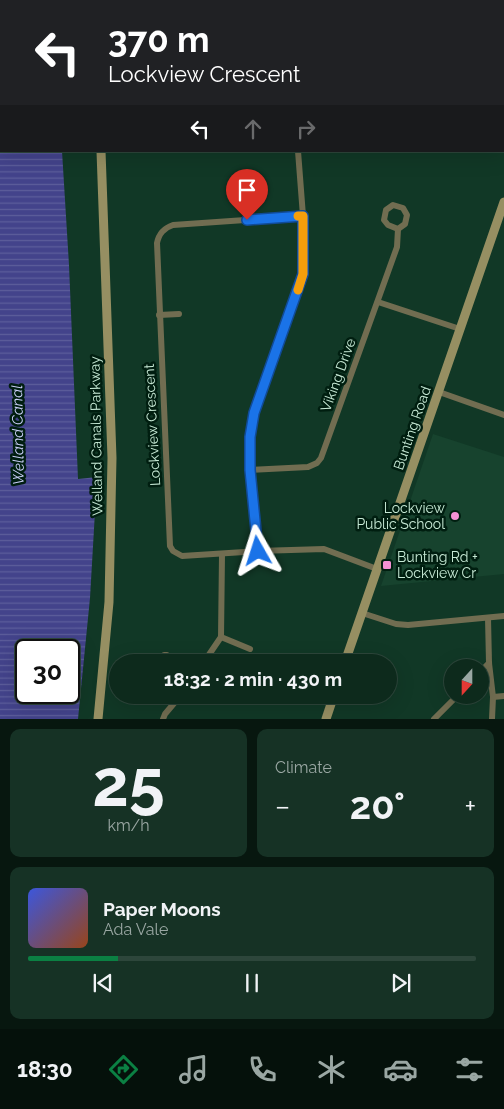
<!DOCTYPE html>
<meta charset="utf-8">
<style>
:root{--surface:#0d2a1c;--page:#163225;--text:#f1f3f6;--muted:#9aa7a3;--line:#2d463b;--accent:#0b8043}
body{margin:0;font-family:Raleway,sans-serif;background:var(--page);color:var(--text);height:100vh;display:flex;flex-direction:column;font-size:19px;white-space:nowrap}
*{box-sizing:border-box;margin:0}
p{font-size:16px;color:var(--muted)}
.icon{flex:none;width:28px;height:28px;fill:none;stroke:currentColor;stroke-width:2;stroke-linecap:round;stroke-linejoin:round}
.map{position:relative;height:719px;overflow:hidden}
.panel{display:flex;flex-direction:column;gap:10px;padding:10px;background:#07170f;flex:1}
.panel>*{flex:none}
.hud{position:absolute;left:0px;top:0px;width:505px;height:152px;box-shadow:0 5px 20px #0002,0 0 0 1px var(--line);background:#202124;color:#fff;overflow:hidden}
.needle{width:32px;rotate:201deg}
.fabs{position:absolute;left:444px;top:659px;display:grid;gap:10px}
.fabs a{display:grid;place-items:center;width:45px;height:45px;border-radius:50%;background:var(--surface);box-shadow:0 5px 20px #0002,0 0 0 1px var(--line);font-size:25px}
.speed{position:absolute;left:15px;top:639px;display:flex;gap:10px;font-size:25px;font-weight:700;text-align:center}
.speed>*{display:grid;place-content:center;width:65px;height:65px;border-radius:50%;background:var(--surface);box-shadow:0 5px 20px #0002,0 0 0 1px var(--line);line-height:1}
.speed .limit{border:2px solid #111;border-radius:8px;background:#fff;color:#111}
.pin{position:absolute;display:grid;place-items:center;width:42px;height:42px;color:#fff;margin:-51px -21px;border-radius:50% 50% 50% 0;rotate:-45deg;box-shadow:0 0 5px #0007}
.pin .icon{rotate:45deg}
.me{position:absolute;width:55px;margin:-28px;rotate:354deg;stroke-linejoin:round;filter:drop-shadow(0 0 4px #0008)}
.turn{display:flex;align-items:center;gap:18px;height:105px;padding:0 25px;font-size:22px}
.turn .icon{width:65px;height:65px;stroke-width:2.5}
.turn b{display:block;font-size:35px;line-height:42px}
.lanes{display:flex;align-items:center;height:48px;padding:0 25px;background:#0003;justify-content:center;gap:25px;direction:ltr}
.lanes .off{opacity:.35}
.big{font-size:38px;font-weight:700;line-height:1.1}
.panel .card{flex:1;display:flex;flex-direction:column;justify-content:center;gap:8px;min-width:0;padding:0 18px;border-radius:10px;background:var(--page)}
.panel .dial{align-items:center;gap:0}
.dial b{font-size:65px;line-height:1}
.song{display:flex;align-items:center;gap:15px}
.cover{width:60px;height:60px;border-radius:8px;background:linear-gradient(135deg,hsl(230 70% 55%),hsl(20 70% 35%))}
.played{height:5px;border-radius:2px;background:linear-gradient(90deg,var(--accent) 20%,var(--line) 20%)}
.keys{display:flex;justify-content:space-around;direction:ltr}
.heat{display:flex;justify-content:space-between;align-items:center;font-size:28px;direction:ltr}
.panel .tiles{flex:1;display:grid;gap:10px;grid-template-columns:1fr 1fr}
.card:last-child{grid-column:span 2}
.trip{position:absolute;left:109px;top:654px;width:288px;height:50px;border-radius:25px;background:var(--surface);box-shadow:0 5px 20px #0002,0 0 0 1px var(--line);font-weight:700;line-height:50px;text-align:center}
.menu{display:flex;height:80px;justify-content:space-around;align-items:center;background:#05110b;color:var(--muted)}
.menu .icon{width:35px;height:35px}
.menu .selected{color:var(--accent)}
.menu b{font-size:22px;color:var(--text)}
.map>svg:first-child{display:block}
</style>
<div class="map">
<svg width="504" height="719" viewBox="0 0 504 719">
<defs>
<pattern id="water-rules" width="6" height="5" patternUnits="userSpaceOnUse" patternTransform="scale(1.25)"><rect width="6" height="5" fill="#43438b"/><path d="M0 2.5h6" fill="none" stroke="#5d5e9b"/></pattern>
</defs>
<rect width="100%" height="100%" fill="#113826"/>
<!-- built -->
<path fill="#17432e" d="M433,434L504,457V574L381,586Z"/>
<!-- water -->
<path fill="url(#water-rules)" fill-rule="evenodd" d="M0,0H50V1H1V151H62L69,265L78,479L97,477L90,598L78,719H0ZM26,650H69V692H26Z"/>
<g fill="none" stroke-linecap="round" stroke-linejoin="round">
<!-- minor -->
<g stroke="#716d51" stroke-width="6">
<path d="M239,0V1"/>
<path d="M453,0L454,1"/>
<path d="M122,1L123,0"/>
<path d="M404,1L406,0"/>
<path d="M393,205L403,208L407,215L405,224L398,229L388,225L384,220L386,210Z"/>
<path d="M303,216L173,225C164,228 159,233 157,243L170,546L173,551L182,556L258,551L324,549L377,569"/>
<path d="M378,302L460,329"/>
<path d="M159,315L179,314"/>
<path d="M439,392L504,415"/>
<path d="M250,470L308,467L317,463L321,458L397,247L398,229"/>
<path d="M258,551L250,470V437L253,413L303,274V216L298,151"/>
<path d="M362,613L396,624L408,625L504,616"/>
<path d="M488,618L489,663L493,697L492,719"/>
<path d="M221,637L250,649"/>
<path d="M160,662L164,655H167L176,662"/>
<path d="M204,662L221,637L222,555"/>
<path d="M480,672L489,663"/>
<path d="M493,697L504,696"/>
<path d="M163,719L165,714L181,695"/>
<path d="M434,719L458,695"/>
</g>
<!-- secondary -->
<g stroke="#968f62" stroke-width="9">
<path d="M95,0V1"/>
<path d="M345,662L504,202"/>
<path d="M98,719L109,602L112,458L101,151"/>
<path d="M326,719L334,695"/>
</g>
</g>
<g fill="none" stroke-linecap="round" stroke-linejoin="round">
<!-- route casing -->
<g stroke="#114b97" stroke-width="12">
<path id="route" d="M247,220L303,216V274L254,413L250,437V470L258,551"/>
</g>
<!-- route -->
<use href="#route" stroke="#1a73e8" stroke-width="9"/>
<!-- slow -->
<path stroke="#f59e0b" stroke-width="9" d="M298,290L303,274V216H298"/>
</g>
<!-- markers -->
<g fill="#f491d4" stroke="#001e10" stroke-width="2">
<circle cx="455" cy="516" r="5"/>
<rect x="382" y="560" width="10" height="10" rx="2.5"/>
</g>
<g text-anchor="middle" stroke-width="5" stroke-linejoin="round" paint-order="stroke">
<!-- street labels -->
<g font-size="14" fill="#c7ead6" stroke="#001e10">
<text transform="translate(338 375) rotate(-70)" y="5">Viking Drive</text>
<text transform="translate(152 425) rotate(-93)" y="5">Lockview Crescent</text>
<text transform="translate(412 428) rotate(-71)" y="5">Bunting Road</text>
<text transform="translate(96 436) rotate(-91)" y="5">Welland Canals Parkway</text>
</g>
<!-- poi labels -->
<g font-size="14" fill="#c7ead6" stroke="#001e10" text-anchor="end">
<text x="445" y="513">Lockview<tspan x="445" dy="16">Public School</tspan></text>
<text x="397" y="562" text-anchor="start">Bunting Rd +<tspan x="397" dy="16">Lockview Cr</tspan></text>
</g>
<!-- water labels -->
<g font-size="15" font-style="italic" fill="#cbd0fa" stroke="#001e10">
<text transform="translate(18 435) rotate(-91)" y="5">Welland Canal</text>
</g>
</g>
</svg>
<div class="fabs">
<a><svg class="needle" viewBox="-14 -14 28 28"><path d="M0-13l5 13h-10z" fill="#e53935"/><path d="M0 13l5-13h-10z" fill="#9aa7a3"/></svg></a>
</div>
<div class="speed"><div class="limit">30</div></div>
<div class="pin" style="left:247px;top:220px;background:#d93025"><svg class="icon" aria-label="arrive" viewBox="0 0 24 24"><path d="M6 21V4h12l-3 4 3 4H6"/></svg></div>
<svg class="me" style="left:258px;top:551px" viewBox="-20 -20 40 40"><path d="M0-17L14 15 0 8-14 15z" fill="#1a73e8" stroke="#fff" stroke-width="4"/></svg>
<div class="trip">18:32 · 2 min · 430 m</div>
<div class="hud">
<div class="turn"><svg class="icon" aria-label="left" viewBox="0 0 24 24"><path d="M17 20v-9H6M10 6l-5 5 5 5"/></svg><div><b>370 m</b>Lockview Crescent</div></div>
<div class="lanes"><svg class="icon" aria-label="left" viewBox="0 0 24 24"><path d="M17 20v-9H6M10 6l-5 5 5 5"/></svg><svg class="icon off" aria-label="ahead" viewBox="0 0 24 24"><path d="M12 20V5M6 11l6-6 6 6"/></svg><svg class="icon off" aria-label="right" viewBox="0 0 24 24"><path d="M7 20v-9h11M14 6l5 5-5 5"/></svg></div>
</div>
</div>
<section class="panel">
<div class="tiles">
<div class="card dial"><b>25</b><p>km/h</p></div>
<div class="card"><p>Climate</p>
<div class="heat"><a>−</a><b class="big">20°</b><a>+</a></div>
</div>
<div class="card">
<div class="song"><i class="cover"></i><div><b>Paper Moons</b><p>Ada Vale</p></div></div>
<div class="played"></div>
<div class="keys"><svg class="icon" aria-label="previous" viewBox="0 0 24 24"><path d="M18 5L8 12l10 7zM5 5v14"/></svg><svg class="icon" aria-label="pause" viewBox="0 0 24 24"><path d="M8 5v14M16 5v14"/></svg><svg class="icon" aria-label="next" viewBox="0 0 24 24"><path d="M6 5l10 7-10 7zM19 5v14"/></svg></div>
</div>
</div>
</section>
<nav class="menu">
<b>18:30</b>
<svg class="icon selected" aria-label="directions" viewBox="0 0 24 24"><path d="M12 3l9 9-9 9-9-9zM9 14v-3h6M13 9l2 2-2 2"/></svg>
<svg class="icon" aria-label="music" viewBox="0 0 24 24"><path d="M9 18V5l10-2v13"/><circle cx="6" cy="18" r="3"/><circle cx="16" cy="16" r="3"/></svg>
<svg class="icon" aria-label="phone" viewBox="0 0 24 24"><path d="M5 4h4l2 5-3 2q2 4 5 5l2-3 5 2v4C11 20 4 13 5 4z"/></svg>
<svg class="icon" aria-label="climate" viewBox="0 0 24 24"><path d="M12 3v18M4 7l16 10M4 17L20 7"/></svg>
<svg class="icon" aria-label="car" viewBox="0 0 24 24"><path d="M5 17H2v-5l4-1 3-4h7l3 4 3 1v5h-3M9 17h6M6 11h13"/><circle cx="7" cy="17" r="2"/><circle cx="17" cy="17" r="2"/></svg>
<svg class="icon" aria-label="filters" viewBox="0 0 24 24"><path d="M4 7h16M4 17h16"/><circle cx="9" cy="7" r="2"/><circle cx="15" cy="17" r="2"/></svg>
</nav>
